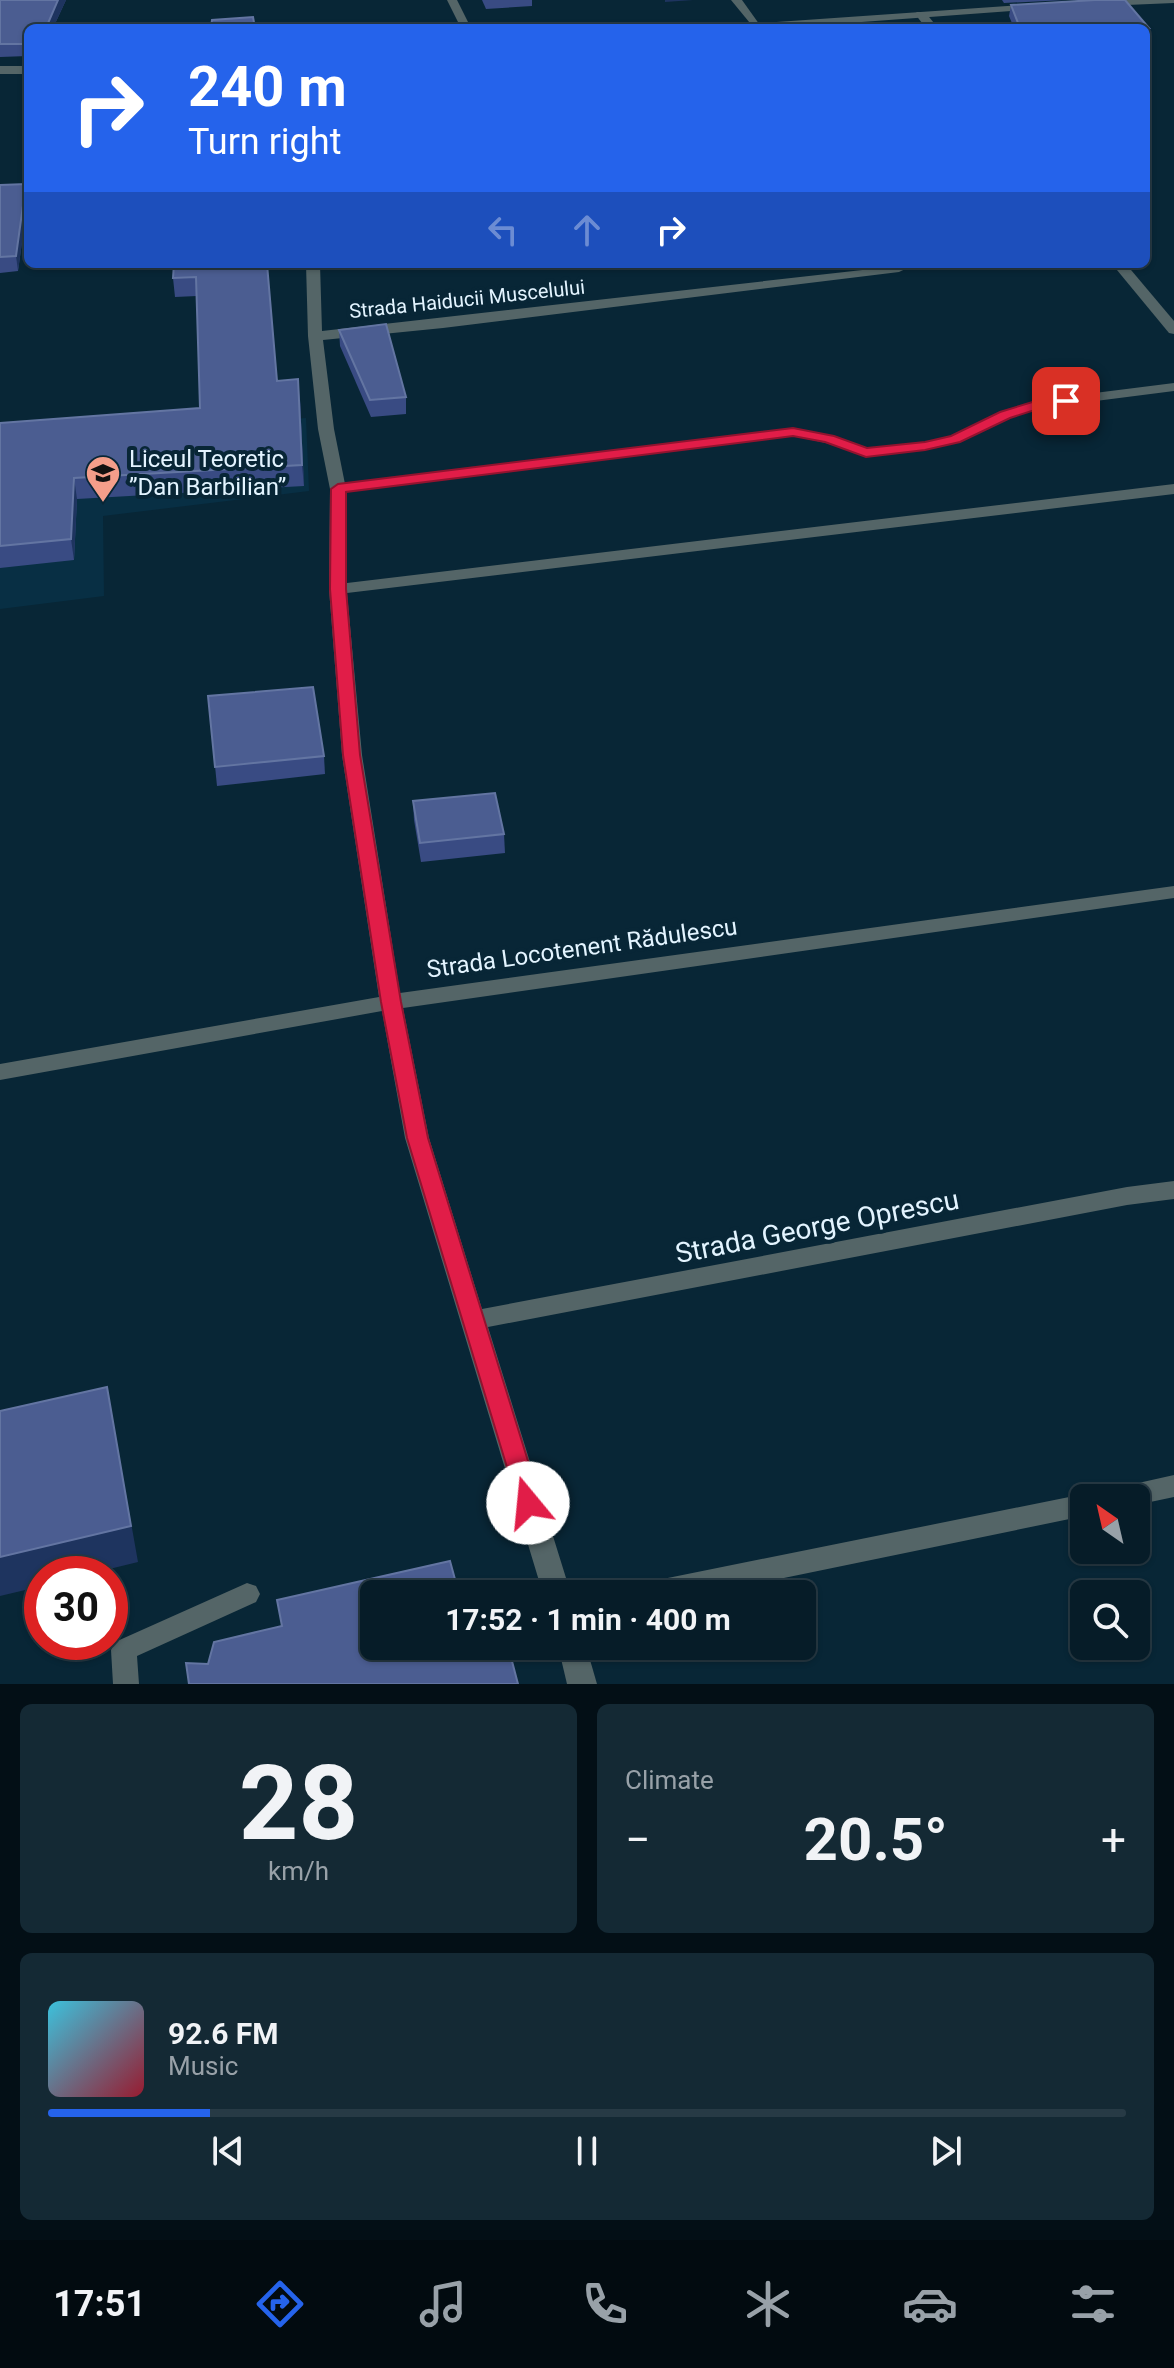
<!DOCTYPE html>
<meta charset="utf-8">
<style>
:root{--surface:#061c28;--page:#142934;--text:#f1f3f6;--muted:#98a1a8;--line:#273a45;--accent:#2563eb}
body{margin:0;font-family:Roboto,sans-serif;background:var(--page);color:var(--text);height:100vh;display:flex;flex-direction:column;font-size:30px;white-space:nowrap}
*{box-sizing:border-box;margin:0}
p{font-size:26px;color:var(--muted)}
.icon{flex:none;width:44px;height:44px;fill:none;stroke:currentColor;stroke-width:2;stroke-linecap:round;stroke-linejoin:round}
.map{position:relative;height:1684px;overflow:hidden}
.details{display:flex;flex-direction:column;gap:20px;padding:20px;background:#030f16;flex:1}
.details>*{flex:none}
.top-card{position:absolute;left:24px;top:24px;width:1126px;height:244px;border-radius:12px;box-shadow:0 2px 6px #0004,0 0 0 2px var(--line);background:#2563eb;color:#fff;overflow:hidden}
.needle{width:52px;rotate:326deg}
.controls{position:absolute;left:1070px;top:1484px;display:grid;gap:16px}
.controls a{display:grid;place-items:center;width:80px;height:80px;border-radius:12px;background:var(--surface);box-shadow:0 2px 6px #0004,0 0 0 2px var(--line);font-size:40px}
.speed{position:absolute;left:24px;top:1556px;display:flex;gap:16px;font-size:40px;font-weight:700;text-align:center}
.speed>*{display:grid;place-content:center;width:104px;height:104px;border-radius:50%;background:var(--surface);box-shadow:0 2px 6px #0004,0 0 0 2px var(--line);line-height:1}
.speed .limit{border:12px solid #d22;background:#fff;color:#111}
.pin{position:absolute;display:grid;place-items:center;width:68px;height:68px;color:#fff;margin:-34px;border-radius:16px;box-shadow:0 4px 12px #0006}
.me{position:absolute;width:88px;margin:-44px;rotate:343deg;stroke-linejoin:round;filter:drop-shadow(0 0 6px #0008)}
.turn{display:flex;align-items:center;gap:28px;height:168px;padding:0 32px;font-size:36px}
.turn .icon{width:104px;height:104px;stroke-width:2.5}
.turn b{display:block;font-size:56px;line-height:68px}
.lanes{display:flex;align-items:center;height:76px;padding:0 32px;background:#0003;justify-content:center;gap:40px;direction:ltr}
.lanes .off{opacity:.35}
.big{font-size:60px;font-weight:700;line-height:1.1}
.details .card{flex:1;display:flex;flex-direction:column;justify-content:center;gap:12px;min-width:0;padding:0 28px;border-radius:12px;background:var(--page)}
.details .dial{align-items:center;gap:0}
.dial b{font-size:104px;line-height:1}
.song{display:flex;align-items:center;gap:24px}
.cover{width:96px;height:96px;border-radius:12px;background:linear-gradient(135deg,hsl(190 70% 55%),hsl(350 70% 35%))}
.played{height:8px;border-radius:4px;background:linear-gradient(90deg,var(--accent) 15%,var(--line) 15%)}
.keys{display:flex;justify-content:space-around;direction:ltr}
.heat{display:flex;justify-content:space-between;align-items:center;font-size:44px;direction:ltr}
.details .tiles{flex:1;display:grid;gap:20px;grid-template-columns:1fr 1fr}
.card:last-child{grid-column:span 2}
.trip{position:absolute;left:360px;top:1580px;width:456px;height:80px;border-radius:12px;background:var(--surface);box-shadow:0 2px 6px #0004,0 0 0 2px var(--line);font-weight:700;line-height:80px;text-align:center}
.tabs{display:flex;height:128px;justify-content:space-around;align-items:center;background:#020b10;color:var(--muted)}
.tabs .icon{width:56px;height:56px}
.tabs .active{color:var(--accent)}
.tabs b{font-size:36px;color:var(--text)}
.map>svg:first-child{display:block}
</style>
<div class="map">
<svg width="1174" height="1684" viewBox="0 0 1174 1684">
<rect width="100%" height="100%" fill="#082636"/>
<!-- built -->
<path fill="#082f44" d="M306,418L309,491L103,516L104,596L0,609V435Z"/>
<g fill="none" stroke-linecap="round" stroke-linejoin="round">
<!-- service -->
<g fill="#546567" fill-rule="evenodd">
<path d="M447,0H457L471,28H461Z"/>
<path d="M1174,383V391L1041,408L1010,418L960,442L925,450L866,456L826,443L793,436L338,493L331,489L338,485L793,428L834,436L867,448L925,442L950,436L1000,412L1039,400Z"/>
<path d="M247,1583L256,1586L260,1594L256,1602L137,1656L139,1684H113L111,1650L115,1642Z"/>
</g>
<!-- minor -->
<g fill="#546567" fill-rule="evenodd">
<path d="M731,0H742L762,28H754Z"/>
<path d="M917,12H925L938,28H926L915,14Z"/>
<path d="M306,264H320L322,331L916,264L899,272L443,328L323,340L334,429L346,489L347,583L1174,484V494L347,593L362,755L400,993L1174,886V898L403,1008L429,1138L482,1309L1127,1187L1174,1181V1199L1127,1205L488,1327L571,1594H543L405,1138L382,1011L0,1080V1064L379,997L342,755L329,589L330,489L318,429L308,336Z"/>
<path d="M1112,264H1126L1174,321V334L1169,333Z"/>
<path d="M1174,1475V1497L1136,1505V1498H1103L1107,1490Z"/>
<path d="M1084,1494L1094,1498H1084V1516L707,1594H634L638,1585L648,1582Z"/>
<path d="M558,1646H586L597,1684H567Z"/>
</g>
<!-- tertiary -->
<g fill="#546567" fill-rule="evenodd">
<path d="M1174,0V3L1103,6L1098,3L1102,0Z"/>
<path d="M1035,4L1040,7L1039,9L780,28H726L732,25Z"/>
<rect x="0" y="66" width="28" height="8"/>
</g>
</g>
<!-- wall -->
<g fill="#394b83">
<path d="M0,0H66L53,28H28V56L0,57Z"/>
<path d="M482,0H532V6L486,9Z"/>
<path d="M1002,0H1066L1004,3Z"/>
<path d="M1011,5L1149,28L1148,40H1146V28H1014L1009,16Z"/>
<path d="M26,184L28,199L18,271L0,273V185Z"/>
<path d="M267,264L277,381L300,399L304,486L77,499L74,560L0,568V423L200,408L197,296L175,297L173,278Z"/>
<path d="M339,330L406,397V414L371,417L340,346Z"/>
<path d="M208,696L324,756L325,774L217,786Z"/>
<path d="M413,801L504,834L505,853L421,862L414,820Z"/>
</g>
<!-- shaded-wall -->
<g fill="#1e345f">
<path d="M58,0H66L53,28H46Z"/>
<path d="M665,0H693L665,2Z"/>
<path d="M26,184L28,199L18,271L16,256Z"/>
<path d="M298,379L300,399L304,486L302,465Z"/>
<path d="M74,478L77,499L74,560L71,539Z"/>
<path d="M107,1387L138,1562L89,1574H42V1586L0,1596V1557Z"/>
</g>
<!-- building -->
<g fill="#4b5d91" stroke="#6375a2" stroke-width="2">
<path d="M0,0H58L46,28H28V44H0Z"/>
<path d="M1095,0H1125L1149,28H1020L1011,5Z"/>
<path d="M253,17L255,28H211L212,20Z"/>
<path d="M26,184L16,256L0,257V185Z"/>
<path d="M174,264H267L277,381L298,379L302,465L74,478L71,539L0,546V423L200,408L196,277L173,278Z"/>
<path d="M386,324L406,397L370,400L339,330Z"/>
<path d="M313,687L324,756L215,767L208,696Z"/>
<path d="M495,793L504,834L420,843L413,801Z"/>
<path d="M107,1387L131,1526L0,1557V1411Z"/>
<path d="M450,1561L459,1594H374V1646H508L518,1684H189L186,1663L208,1664L214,1642L282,1626L277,1600Z"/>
</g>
<!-- route -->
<path fill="#e11d48" stroke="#92132f" stroke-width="2" d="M1066,397L1071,398V404L1041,408L1010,418L960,442L925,450L866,457L825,442L793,436L346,492V589L360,755L401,1002L428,1138L541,1503L537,1510L528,1513L520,1510L407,1138L381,1002L343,755L330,589L331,489L338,484L793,428L834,436L867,448L925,442L951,436L1000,412L1039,400Z"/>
<!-- icons -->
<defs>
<g id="school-pin" transform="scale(1.8)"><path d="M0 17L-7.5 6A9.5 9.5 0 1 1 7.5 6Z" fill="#f49e8a" stroke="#082636"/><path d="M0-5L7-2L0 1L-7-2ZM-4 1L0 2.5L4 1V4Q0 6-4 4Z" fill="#111"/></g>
</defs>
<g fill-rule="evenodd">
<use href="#school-pin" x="103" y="473"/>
</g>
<g text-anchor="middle" stroke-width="8" stroke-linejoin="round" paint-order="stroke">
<!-- far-street labels -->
<g font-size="20" fill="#e3f4ff" stroke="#082636">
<text transform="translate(467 299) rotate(-6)" y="7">Strada Haiducii Muscelului</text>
</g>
<!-- poi labels -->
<g font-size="24" fill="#e3f4ff" stroke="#082636" text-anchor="start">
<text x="129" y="467">Liceul Teoretic<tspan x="129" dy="28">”Dan Barbilian”</tspan></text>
</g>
<!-- street labels -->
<g font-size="24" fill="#e3f4ff" stroke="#082636">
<text transform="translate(582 948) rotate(-8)" y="8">Strada Locotenent Rădulescu</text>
</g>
<!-- near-street labels -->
<g font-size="28" fill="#e3f4ff" stroke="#082636">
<text transform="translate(817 1226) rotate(-11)" y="10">Strada George Oprescu</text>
</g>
</g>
</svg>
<div class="controls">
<a><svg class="needle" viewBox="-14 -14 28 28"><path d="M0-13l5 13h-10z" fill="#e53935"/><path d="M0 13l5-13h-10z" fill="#98a1a8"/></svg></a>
<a><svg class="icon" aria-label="search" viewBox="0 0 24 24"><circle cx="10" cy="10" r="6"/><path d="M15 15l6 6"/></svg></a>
</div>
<div class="speed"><div class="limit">30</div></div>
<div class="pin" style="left:1066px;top:401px;background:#d93025"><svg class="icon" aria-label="arrive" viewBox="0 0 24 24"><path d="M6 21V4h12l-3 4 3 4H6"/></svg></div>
<svg class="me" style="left:528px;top:1503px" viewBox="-20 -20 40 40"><circle r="19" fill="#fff"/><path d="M0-13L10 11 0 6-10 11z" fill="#e11d48"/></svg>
<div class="trip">17:52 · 1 min · 400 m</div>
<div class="top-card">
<div class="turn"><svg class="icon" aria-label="right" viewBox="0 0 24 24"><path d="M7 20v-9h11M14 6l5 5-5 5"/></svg><div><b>240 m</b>Turn right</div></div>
<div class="lanes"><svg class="icon off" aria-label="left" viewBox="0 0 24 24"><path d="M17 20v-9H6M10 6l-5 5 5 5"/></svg><svg class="icon off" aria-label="ahead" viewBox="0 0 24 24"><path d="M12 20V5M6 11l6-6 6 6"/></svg><svg class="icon" aria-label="right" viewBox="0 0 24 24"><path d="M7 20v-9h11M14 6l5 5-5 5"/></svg></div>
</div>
</div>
<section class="details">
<div class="tiles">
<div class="card dial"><b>28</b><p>km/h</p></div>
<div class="card"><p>Climate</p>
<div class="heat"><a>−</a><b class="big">20.5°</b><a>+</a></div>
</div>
<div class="card">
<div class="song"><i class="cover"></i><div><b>92.6 FM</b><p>Music</p></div></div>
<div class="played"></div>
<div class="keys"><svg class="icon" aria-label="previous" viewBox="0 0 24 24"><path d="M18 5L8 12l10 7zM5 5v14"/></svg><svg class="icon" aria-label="pause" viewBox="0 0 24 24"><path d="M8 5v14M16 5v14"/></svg><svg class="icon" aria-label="next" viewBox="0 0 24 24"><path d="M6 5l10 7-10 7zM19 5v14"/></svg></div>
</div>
</div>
</section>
<nav class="tabs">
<b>17:51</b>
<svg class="icon active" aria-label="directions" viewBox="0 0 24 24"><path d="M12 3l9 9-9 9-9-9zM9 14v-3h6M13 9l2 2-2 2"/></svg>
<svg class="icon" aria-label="music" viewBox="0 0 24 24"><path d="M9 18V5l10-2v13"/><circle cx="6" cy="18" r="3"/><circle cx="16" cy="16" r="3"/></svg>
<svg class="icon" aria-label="phone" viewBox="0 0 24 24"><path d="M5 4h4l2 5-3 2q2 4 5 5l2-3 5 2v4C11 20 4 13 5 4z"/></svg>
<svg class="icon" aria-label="climate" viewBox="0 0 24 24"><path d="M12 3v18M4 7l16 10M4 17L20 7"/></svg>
<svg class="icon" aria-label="car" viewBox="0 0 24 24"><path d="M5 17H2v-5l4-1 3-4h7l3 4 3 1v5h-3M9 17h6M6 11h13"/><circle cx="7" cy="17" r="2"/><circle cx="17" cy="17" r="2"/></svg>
<svg class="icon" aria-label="filters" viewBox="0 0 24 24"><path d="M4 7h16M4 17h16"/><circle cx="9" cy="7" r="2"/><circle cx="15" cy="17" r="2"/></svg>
</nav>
